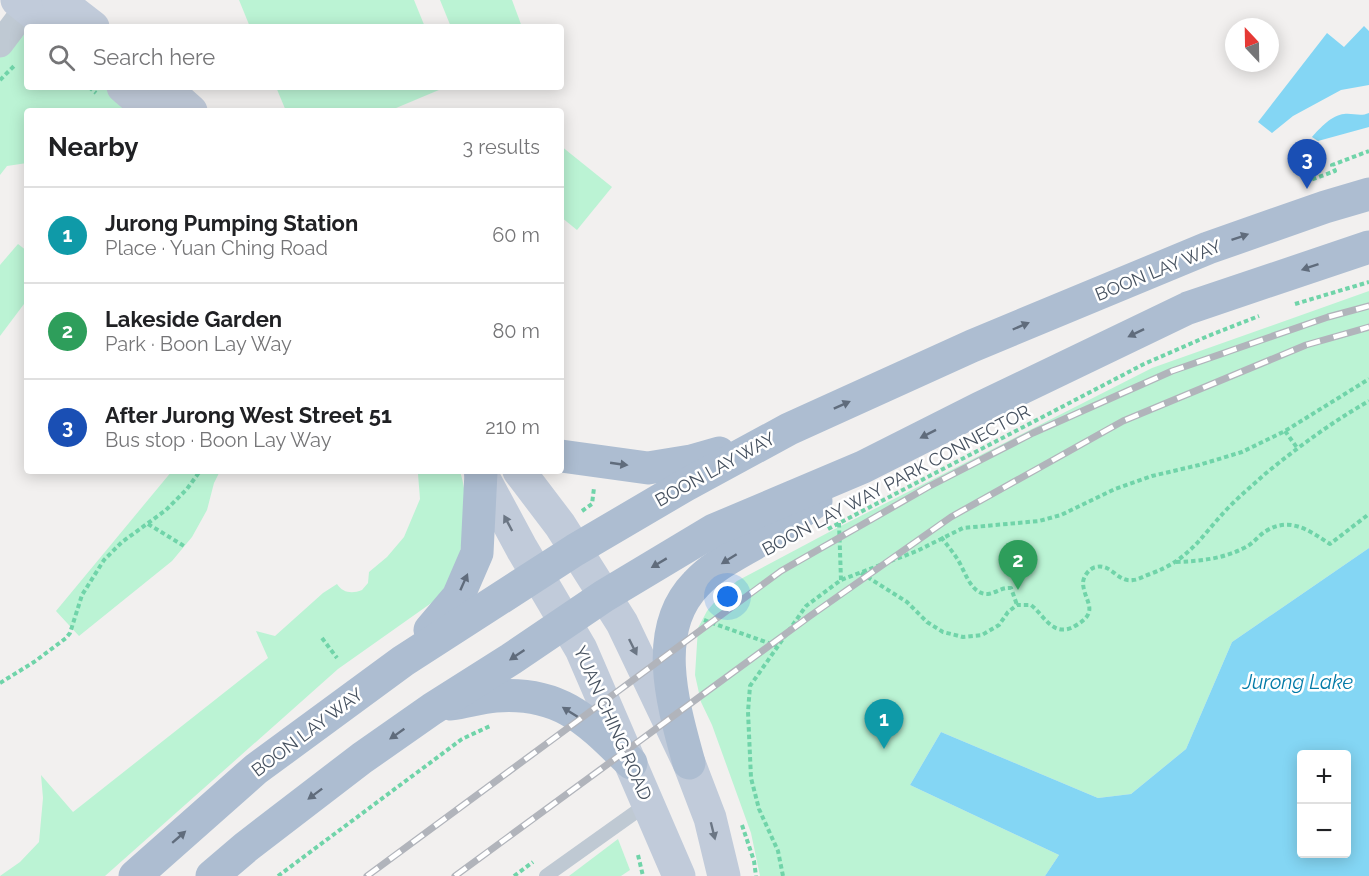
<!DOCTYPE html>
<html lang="en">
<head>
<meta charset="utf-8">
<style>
  body { margin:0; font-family:Raleway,sans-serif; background:#f2f2f2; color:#202124 }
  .controls { position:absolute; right:18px; bottom:18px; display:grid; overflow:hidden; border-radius:6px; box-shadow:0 3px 15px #0003 }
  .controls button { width:54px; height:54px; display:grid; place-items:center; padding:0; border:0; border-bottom:2px solid #e0e0e0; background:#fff; color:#202124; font:30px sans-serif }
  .compass { position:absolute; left:1225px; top:18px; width:54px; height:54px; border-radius:50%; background:#fff; box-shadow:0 3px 15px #0003; rotate:338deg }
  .you { position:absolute; left:728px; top:597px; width:21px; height:21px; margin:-15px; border:4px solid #fff; border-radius:50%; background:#1a73e8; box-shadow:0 0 0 9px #1a73e833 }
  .badge { display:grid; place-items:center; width:39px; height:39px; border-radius:50%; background:#0a61f2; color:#fff; font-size:20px; font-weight:700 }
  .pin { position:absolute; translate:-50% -50px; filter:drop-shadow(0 2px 3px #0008) }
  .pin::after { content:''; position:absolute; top:32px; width:21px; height:18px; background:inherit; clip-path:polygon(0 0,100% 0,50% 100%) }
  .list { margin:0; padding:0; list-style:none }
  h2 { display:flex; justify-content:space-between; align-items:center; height:78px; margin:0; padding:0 24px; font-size:26px }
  h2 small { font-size:20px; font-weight:400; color:#757577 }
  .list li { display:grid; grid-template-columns:39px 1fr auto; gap:18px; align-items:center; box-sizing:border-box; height:96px; padding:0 24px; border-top:2px solid #e0e0e0 }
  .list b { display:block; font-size:22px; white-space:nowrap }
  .list p { margin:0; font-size:20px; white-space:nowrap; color:#757577 }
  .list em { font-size:20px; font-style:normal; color:#757577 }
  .icon { flex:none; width:33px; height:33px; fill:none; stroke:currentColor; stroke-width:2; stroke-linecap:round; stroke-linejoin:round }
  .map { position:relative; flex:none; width:1369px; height:876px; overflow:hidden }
  .search { position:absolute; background:#fff; box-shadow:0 3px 15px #0003; left:24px; top:24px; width:540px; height:66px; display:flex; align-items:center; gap:15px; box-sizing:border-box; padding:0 21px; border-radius:6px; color:#757577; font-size:22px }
  .panel { position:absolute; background:#fff; box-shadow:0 3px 15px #0003; left:24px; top:108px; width:540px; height:366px; border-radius:6px }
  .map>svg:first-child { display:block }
</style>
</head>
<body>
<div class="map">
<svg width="1369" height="876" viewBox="0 0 1369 876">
  <rect width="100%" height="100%" fill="#f2f0ef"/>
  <g fill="#bbf3d4">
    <path d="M239 0H414L425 27H250Z"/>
    <path d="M440 0H512L522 27H451Z"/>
    <path d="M27 27V87H122L150 111H27V163L7 166 0 175V43Z"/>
    <path d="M276 87H446L389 111H286Z"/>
    <path d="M561 146 612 187 577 230 561 217Z"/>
    <path d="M18 244 27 251V300L0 336V265Z"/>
    <path d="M1369 291V548L1232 642 1186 749 1131 794 1098 798 941 732 910 785 1059 855 1045 876H760L751 833 712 725 701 702 695 675 698 628 707 611 718 598 737 581 833 530 1152 368Z"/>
    <path d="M172 471H220L214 483 207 510 192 537 172 561 79 636 56 611Z"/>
    <path d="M416 471H460C465 487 467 506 466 523 465 537 457 547 463 560L437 599 338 669 105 876H0L20 862 39 842 43 798 41 775 73 812 268 658 256 631 275 636 323 593 337 584C343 593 352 594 362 590L368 583 369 572 387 557 404 537 420 499 418 474Z"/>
    <path d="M618 839 630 870 621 876H569Z"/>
  </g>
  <g fill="#84d6f4" fill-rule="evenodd">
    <path d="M1364 26 1369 31V85L1341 90 1293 116 1272 133 1258 122 1327 33 1344 47Z"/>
    <path d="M1369 113V127L1318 141 1312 137C1320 128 1332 115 1344 114 1354 113 1360 117 1369 113Z"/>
    <path d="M1369 548V876H1045L1059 855 910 785 941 732 1098 798 1131 794 1186 749 1232 642ZM1302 754H1346V854H1302Z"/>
  </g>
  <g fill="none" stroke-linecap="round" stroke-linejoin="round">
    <g stroke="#70d4a9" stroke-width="4" stroke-dasharray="4.5 3" stroke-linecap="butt">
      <path d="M0 80 14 66"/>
      <path d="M89 87 96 93"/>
      <path d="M1305 182 1335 171 1332 165 1369 151"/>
      <path d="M1295 304 1369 282"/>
      <path d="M1285 431 1298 449"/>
      <path d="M582 511 592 504 594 488"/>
      <path d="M839 523 841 580"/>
      <path d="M148 524 184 546"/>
      <path d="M828 529 1144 364 1208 336 1259 316"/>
      <path d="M941 537C947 545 953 552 958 560 965 571 971 595 988 594 996 593 1002 587 1011 588L1017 605"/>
      <path d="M1176 562C1201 561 1222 559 1244 548 1253 544 1258 536 1266 531 1290 516 1310 531 1330 544L1369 514"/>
      <path d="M861 573 907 602 927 622 943 632 963 637 982 635 999 625 1008 612 1017 605H1031C1040 612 1045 622 1054 627 1060 631 1069 630 1075 626 1101 611 1084 602 1083 583 1083 577 1089 568 1096 567 1111 563 1118 583 1133 580 1138 580 1144 576 1150 574 1192 559 1202 534 1231 505 1242 494 1254 484 1265 474 1298 447 1332 422 1369 401"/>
      <path d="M704 620 777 646"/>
      <path d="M322 638 337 658"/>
      <path d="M0 683 34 662 66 638 70 633 82 595 104 560 122 542 166 510 187 489 200 471"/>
      <path d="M742 825 754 861 756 876"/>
      <path d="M638 855 643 876"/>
      <path d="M278 876 462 739 490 726"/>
      <path d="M514 876 533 862"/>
      <path d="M783 876 778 851 759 809 751 778 748 712 750 686 806 606 841 580 917 551 963 528 1039 521 1061 515 1115 489 1152 476 1199 465 1242 452 1285 431 1369 379"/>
    </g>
    <path stroke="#bfc9d3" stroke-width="14" d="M546 876 647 804"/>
    <path stroke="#bfc9d3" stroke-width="27" d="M0 44 33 0"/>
    <g stroke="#c1cbda" stroke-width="33">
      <path d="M17 0 51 27"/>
      <path d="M58 0 93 27"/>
      <path d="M123 87 151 111"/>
      <path d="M164 87 191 111"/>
      <path d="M480 471 522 549 581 649 679 876"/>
      <path d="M519 471 560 525 622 623 689 763 710 818 724 876"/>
    </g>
    <g stroke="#adbdd1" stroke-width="33">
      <path d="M561 456 648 468 691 461 719 453"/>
      <path d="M430 630 458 597 477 553 481 472"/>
      <path d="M451 704C466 702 481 697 496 696 561 691 588 721 631 763"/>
      <path d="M689 763C674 708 650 631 696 584 715 563 744 551 767 536 784 525 800 513 816 501"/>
      <path d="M135 876 256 769 403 661 575 550 684 486 789 429 972 346 1208 248 1325 207 1369 194"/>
      <path d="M212 876 246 847 362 758 432 709 511 659 604 596 714 530 863 467 980 408 1188 308 1369 247"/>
    </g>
    <g stroke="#b1b4bb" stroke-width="7">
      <g id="rail">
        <path d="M367 876 781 571 928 487 1033 433 1172 371 1328 317 1369 306"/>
        <path d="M455 876 810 616 951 517 1123 421 1306 345 1369 327"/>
      </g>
    </g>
    <use href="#rail" stroke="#fff" stroke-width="4.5" stroke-dasharray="14" stroke-linecap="butt"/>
  </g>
  <defs><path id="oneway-solid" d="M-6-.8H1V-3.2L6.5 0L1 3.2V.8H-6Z" transform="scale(1.5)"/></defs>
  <g fill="#606c7c">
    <use href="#oneway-solid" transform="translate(1240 237) rotate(-19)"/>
    <use href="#oneway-solid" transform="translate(1310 267) rotate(161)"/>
    <use href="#oneway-solid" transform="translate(1021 326) rotate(-23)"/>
    <use href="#oneway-solid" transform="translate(1136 333) rotate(154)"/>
    <use href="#oneway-solid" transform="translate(842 405) rotate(-24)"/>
    <use href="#oneway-solid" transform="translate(928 434) rotate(153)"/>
    <use href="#oneway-solid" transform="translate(619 464) rotate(8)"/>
    <use href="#oneway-solid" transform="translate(729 559) rotate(148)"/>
    <use href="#oneway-solid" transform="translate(659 563) rotate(149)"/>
    <use href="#oneway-solid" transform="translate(464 582) rotate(-66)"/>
    <use href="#oneway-solid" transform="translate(517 655) rotate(146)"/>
    <use href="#oneway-solid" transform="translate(570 712) rotate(-148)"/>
    <use href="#oneway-solid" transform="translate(397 734) rotate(145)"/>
    <use href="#oneway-solid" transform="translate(315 794) rotate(143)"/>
    <use href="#oneway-solid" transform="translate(179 837) rotate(-41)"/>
  </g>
  <g fill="#6b7684">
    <use href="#oneway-solid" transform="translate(508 523) rotate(-118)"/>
    <use href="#oneway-solid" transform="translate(633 647) rotate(64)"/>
    <use href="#oneway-solid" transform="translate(713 831) rotate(76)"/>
  </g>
  <g text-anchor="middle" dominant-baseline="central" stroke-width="5" stroke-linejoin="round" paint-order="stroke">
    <g font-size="18" fill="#46515f" stroke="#fff">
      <text transform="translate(1158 270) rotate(-22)">BOON LAY WAY</text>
      <text transform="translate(715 469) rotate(-29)">BOON LAY WAY</text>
      <text transform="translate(896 480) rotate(-28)">BOON LAY WAY PARK CONNECTOR</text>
      <text transform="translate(613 723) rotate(66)">YUAN CHING ROAD</text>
      <text transform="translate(307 732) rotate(-37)">BOON LAY WAY</text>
    </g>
    <g font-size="20" font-style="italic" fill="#027aa7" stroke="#fff">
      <text x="1298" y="682">Jurong Lake</text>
    </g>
  </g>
</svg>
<div class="controls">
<button>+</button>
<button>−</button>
</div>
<svg class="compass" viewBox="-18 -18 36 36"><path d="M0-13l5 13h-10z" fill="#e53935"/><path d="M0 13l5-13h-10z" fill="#757577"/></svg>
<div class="you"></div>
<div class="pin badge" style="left:884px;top:749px;background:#0f9aa8">1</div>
<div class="pin badge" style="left:1018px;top:590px;background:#2e9e5b">2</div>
<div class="pin badge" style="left:1307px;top:189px;background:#1a4fb4">3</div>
<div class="search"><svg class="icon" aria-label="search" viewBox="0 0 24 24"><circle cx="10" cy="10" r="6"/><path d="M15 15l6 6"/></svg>Search here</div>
<section class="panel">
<h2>Nearby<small>3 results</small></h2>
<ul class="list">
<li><span class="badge" style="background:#0f9aa8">1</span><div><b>Jurong Pumping Station</b><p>Place · Yuan Ching Road</p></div><em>60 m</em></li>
<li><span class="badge" style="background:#2e9e5b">2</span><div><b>Lakeside Garden</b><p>Park · Boon Lay Way</p></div><em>80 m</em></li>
<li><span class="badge" style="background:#1a4fb4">3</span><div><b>After Jurong West Street 51</b><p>Bus stop · Boon Lay Way</p></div><em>210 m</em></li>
</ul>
</section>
</div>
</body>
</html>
